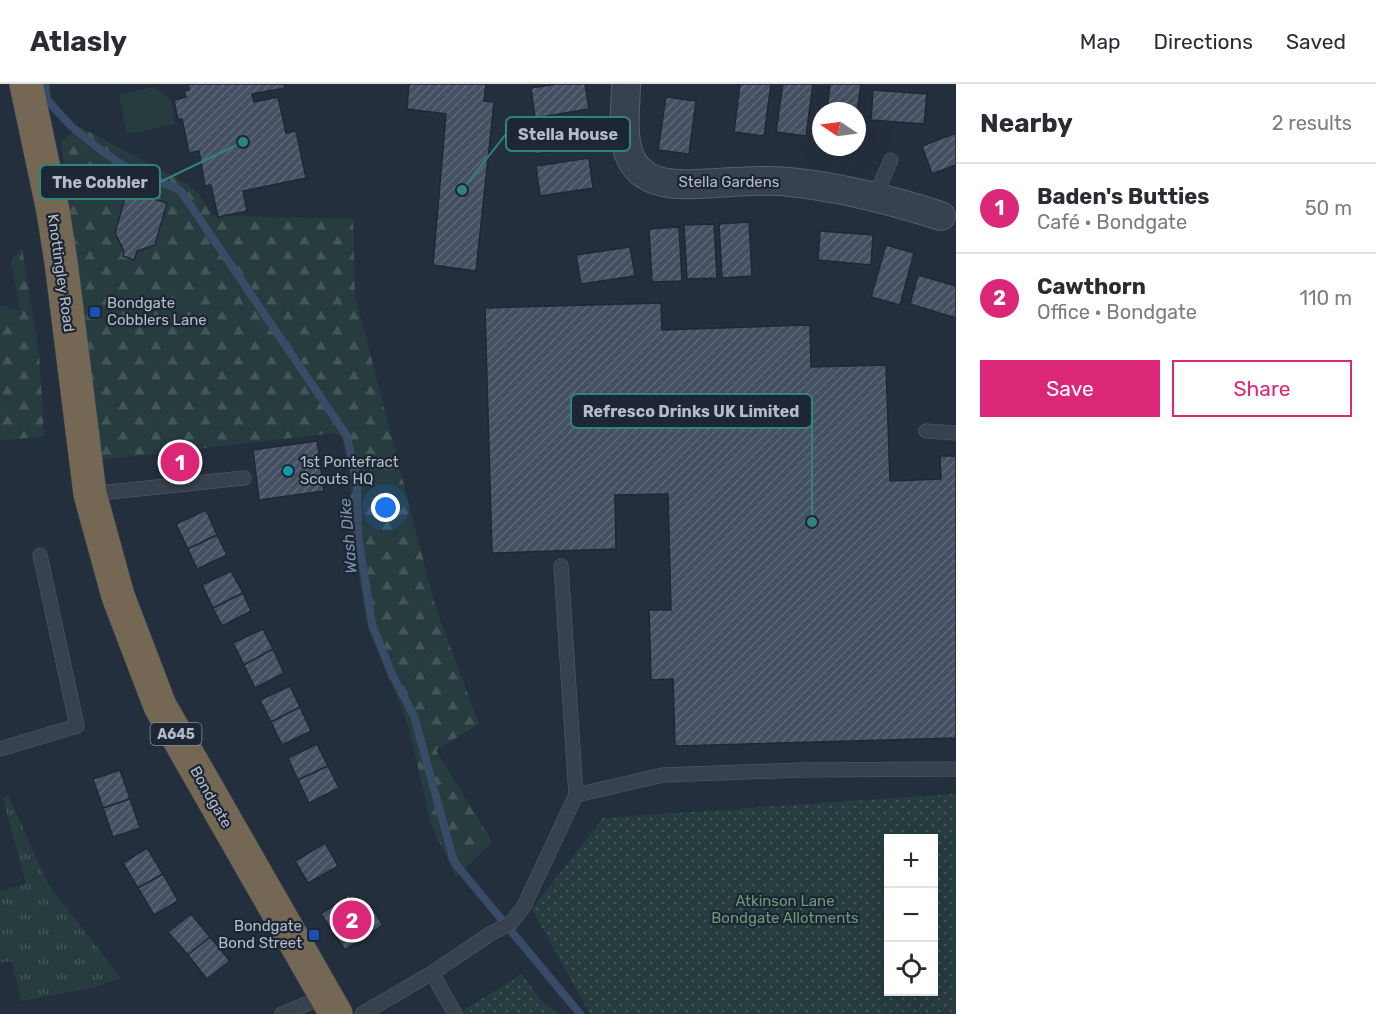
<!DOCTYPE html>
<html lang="en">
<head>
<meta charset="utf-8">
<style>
  body { margin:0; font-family:Rubik,sans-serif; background:#f2f2f3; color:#2b2b33 }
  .controls { position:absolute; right:18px; bottom:18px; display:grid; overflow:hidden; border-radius:0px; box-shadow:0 6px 24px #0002 }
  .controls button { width:54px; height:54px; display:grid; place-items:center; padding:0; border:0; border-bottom:2px solid #e1e1e2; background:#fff; color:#2b2b33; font:30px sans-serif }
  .compass { position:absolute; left:812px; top:18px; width:54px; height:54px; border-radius:50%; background:#fff; box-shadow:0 6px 24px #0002; rotate:283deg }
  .you { position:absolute; left:386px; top:424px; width:21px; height:21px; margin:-15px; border:4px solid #fff; border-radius:50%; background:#1a73e8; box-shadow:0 0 0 9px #1a73e833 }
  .badge { display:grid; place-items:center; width:39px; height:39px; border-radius:50%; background:#db2777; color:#fff; font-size:20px; font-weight:700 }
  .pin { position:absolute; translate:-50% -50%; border:3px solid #fff; box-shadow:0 2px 6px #0006 }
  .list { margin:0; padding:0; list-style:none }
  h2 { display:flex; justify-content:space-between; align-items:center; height:78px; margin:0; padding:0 24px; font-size:26px }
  h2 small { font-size:20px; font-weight:400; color:#7c7c81 }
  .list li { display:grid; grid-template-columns:39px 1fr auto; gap:18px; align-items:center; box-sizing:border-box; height:90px; padding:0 24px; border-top:2px solid #e1e1e2 }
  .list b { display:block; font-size:22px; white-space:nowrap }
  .list p { margin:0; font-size:20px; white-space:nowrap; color:#7c7c81 }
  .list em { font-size:20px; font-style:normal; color:#7c7c81 }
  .actions { display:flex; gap:12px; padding:18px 24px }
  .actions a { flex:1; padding:14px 0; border:2px solid #db2777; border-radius:0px; text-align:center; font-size:21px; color:#db2777 }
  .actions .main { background:#db2777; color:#fff }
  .icon { flex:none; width:33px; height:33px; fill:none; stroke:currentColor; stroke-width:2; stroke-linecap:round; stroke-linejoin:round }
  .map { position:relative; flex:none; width:956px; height:930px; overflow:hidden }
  header { display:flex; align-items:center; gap:36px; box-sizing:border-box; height:84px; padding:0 30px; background:#fff; border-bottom:2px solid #e1e1e2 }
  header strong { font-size:28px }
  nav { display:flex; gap:33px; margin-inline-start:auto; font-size:21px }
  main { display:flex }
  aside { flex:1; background:#fff }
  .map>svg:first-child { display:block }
</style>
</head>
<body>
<header>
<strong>Atlasly</strong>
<nav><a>Map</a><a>Directions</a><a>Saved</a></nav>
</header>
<main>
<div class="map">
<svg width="956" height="930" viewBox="0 0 956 930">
  <defs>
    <pattern id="grass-tufts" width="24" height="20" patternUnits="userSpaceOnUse" patternTransform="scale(1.5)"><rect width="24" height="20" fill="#263c3f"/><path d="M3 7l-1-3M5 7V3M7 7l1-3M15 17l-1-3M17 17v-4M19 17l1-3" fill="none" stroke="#435659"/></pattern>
    <pattern id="forest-firs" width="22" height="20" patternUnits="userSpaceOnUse" patternTransform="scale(1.5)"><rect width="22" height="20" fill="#263c3f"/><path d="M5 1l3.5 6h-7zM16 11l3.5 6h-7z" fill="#435659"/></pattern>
    <pattern id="garden-dots" width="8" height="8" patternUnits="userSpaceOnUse" patternTransform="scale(1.5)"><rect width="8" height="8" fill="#263c3f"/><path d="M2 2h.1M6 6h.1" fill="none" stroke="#435659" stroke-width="1.8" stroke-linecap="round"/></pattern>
    <pattern id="building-hatch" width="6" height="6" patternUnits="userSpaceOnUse" patternTransform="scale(1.5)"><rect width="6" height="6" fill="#455162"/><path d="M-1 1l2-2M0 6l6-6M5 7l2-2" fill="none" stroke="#5d6877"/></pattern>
  </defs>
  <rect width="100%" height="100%" fill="#242f3e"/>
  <path fill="url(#grass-tufts)" d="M8 711 48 800 121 894 94 903 21 917 12 877 0 879V807L26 800 3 714Z"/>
  <g fill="url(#forest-firs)">
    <path d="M80 43 187 100 198 109 212 131 353 135 355 211 436 525 479 640 436 666 492 758 456 793 431 740 408 640 367 540 349 435 351 397 342 353 335 349 101 376 61 58Z"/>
    <path d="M22 164 39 270 44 352 0 357V221L20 227 11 176Z"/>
  </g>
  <path fill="#263c3f" d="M153 3 171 16 175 40 127 50 119 11Z"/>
  <g fill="url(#garden-dots)" fill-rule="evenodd">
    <path d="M956 710V930H590L532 825 603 734ZM888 754H934V908H888Z"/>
    <path d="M522 890 540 915 558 930H462L461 928Z"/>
  </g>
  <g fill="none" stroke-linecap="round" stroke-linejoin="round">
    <path stroke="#394c67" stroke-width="8" d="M45 0 47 16 72 43 102 67 129 85 180 106 347 352 357 401 358 451 372 540 390 586 414 632 454 778 580 930"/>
  </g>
  <g fill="url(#building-hatch)" stroke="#1f2835" stroke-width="1.5">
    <path d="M191 0H284L285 4 252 10 254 18 278 13 286 49 296 47 306 94 243 107 247 127 218 133 211 101 205 102 199 67 189 69 182 35 178 36 174 16 186 13 184 7 189 6 188 1Z"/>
    <path d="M409 0H486L484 17 494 18 476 187 433 181 446 30 407 25Z"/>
    <path d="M557 0H585L589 25 535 34 531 4Z"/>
    <path d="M740 0H771L764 52 734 48Z"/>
    <path d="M783 0H813L806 52 776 48Z"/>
    <path d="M830 0H861L857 28 827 27Z"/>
    <path d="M873 6 927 10 924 40 871 36Z"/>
    <path d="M666 13 696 17 689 70 658 66Z"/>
    <path d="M584 32 588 62 535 70 530 40Z"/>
    <path d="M956 49V81L932 90 922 62Z"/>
    <path d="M589 74 593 104 540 112 536 82Z"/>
    <path d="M127 107 167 119 155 161 137 167 134 176 123 172 124 167 115 149Z"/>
    <path d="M749 138 752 192 722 194 719 140Z"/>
    <path d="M714 140 717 194 687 195 684 141Z"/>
    <path d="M679 143 682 197 652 198 649 145Z"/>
    <path d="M820 147 873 151 871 181 818 176Z"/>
    <path d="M886 161 914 169 900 221 871 213Z"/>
    <path d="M630 163 635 192 581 200 576 171Z"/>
    <path d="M918 191 956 202V234L910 220Z"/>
    <path d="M661 219 662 246 810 241 811 283 886 281 890 397 941 395 940 372H956V654L675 662 673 595 651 596 649 526H671L668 410 615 411 616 465 492 469 485 224Z"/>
    <path d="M317 357 324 407 259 416 253 366Z"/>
    <path d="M201 368 203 383 159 387 157 372Z"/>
    <path d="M206 426 217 451 188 465 176 440Z"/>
    <path d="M217 451 227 471 197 485 188 465Z"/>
    <path d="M231 487 243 509 213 524 202 501Z"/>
    <path d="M243 509 251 527 222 542 213 524Z"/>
    <path d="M263 545 273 565 244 581 233 559Z"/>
    <path d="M273 565 284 589 255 604 244 581Z"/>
    <path d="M290 602 300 623 271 638 260 616Z"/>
    <path d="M300 623 311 647 282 661 271 638Z"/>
    <path d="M317 660 328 682 298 696 288 674Z"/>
    <path d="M328 682 339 704 309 719 298 696Z"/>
    <path d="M120 686 130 715 103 724 93 695Z"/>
    <path d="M130 715 140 744 113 753 103 724Z"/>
    <path d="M325 759 338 782 308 799 295 777Z"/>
    <path d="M147 764 163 790 138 804 123 779Z"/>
    <path d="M163 790 178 817 154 831 138 804Z"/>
    <path d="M349 811 362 831 372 824 383 841 345 866 321 830Z"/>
    <path d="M191 830 210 853 188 871 168 848Z"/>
    <path d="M210 853 230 877 207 895 188 871Z"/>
  </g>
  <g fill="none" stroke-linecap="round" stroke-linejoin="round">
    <g stroke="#565f6c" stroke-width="15">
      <g id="lane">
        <path d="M875 112 891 76"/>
        <path d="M926 347 956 349"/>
        <path d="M90 410 244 394"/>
        <path d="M0 665 77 642 40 471"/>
        <path d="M576 711 663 691 802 686 956 685"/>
        <path d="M432 889 455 930"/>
        <path d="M282 930 326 912"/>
        <path d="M362 930 432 889 490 850 511 839 524 822 576 711 561 482"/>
      </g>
    </g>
    <g stroke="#565f6c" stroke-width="30">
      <path id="street" d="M626 0C626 28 617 72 644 90 663 104 694 100 716 99 740 98 765 95 789 98 841 103 891 116 941 132"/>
    </g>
    <g stroke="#434c59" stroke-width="34">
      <path id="highway" d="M26 0 53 127 61 178 90 410 118 512 160 622 336 930"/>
    </g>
    <use href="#lane" stroke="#38414e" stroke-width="14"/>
    <use href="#street" stroke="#38414e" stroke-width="28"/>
    <use href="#highway" stroke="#746855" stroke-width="33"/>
  </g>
  <g fill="#1a4fb4" stroke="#1d2633" stroke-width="2">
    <rect x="89" y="222" width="12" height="12" rx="3"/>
    <rect x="308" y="845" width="12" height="12" rx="3"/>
  </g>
  <circle fill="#0f9aa8" stroke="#1d2633" stroke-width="2" cx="288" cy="387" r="6"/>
  <g text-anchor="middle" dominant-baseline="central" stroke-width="4.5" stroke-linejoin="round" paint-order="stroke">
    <rect fill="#1d2633" stroke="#878f9c" stroke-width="1.5" x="150.5" y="639" width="51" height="22" rx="4.5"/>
    <g font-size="14" font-weight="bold" fill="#b4bcc9">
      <text x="176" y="650">A645</text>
    </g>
    <g font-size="15" fill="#b4bcc9" stroke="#1d2633">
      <text x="729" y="98">Stella Gardens</text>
      <text transform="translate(61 189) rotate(82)">Knottingley Road</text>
      <text transform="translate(211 713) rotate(60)">Bondgate</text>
    </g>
    <g font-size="15" fill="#b4bcc9" stroke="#1d2633" text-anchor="start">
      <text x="107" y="219">Bondgate<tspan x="107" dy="17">Cobblers Lane</tspan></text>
      <text x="300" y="378">1st Pontefract<tspan x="300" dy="17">Scouts HQ</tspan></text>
      <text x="302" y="842" text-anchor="end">Bondgate<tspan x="302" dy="17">Bond Street</tspan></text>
    </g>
    <g font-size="15" fill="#6b9a76" stroke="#1d2633">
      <text x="785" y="817">Atkinson Lane<tspan x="785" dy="17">Bondgate Allotments</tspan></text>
    </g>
    <g font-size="16" font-style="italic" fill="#7c92b1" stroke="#1d2633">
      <text transform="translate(348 452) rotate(-95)">Wash Dike</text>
    </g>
  </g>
  <path fill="none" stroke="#308480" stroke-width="2" d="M462 106L506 50M243 58L160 98M812 438L812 327"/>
  <g fill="#308480" stroke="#1d2633" stroke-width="2">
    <circle cx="462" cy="106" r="6"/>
    <circle cx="243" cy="58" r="6"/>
    <circle cx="812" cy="438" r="6"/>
  </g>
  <g fill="#1d2633" stroke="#308480" stroke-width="2">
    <rect x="506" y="33" width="124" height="34" rx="6"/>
    <rect x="40" y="81" width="120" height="34" rx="6"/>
    <rect x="571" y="310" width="241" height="34" rx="6"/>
  </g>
  <g font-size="16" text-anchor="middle" font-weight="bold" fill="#b4bcc9">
    <text x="568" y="56">Stella House</text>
    <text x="100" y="104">The Cobbler</text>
    <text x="691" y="333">Refresco Drinks UK Limited</text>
  </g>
</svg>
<div class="controls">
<button>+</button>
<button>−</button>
<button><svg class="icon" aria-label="locate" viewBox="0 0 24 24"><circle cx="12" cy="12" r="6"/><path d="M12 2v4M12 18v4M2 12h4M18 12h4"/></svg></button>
</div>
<svg class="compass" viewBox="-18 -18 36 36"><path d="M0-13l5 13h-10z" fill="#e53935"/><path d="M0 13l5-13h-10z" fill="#7c7c81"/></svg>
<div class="you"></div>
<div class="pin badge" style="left:180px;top:378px">1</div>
<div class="pin badge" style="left:352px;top:836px">2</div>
</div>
<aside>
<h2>Nearby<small>2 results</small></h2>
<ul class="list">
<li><span class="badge">1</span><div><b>Baden's Butties</b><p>Café · Bondgate</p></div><em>50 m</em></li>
<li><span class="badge">2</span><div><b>Cawthorn</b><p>Office · Bondgate</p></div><em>110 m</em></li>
</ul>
<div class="actions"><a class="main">Save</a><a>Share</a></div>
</aside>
</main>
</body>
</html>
